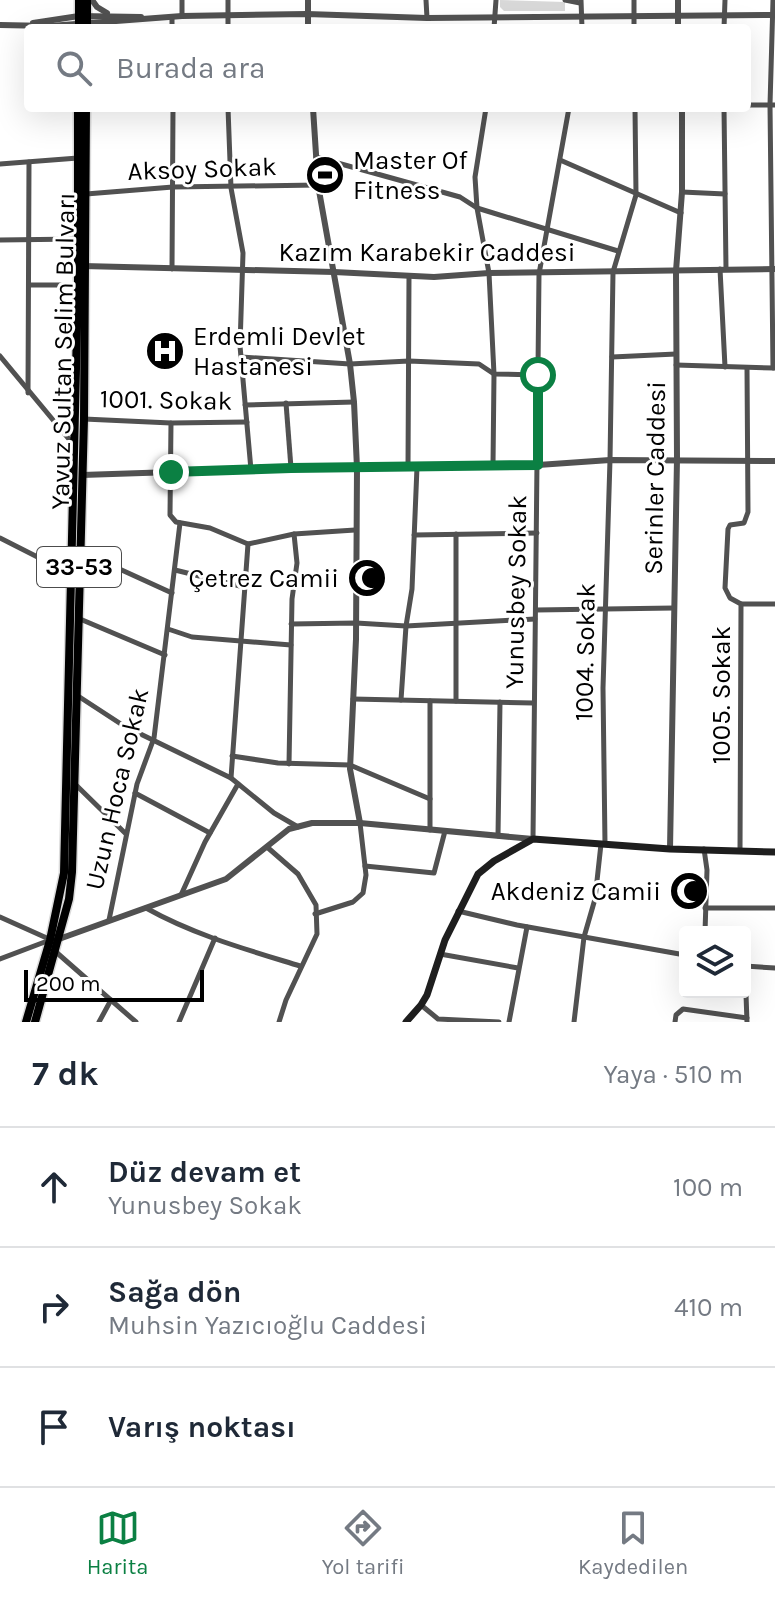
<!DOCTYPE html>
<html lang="tr">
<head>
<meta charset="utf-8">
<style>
  body { margin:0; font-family:Karla,sans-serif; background:#f2f2f3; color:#1f2937 }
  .controls { position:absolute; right:24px; bottom:24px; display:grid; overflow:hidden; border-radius:8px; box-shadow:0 8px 32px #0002 }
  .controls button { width:72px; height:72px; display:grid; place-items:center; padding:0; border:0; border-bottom:2px solid #e0e1e3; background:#fff; color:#1f2937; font:40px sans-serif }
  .scale { position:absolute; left:24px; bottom:20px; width:180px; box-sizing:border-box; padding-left:8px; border:4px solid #000; border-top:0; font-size:22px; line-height:28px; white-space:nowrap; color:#000; -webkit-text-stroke:6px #fff; paint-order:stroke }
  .stop { position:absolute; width:24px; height:24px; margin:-18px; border:6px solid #0b8043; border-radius:50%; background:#fff }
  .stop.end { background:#0b8043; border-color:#fff; box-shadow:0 2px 8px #0008 }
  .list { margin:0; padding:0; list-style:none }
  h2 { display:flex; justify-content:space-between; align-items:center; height:104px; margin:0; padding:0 32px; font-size:34px }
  h2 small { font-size:26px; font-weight:400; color:#747a83 }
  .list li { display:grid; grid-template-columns:52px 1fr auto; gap:24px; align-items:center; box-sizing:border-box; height:120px; padding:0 32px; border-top:2px solid #e0e1e3 }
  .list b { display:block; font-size:30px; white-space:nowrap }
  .list p { margin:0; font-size:26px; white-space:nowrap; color:#747a83 }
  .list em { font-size:26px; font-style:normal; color:#747a83 }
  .icon { flex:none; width:44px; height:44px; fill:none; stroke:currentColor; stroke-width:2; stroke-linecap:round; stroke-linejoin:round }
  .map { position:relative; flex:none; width:775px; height:1022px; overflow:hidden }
  .search { position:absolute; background:#fff; box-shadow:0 8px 32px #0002; left:24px; right:24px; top:24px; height:88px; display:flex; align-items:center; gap:20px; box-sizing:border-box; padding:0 28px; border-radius:8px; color:#747a83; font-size:30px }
  .sheet { height:464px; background:#fff }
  nav { display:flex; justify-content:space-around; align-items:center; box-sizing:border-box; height:112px; border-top:2px solid #e0e1e3; background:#fff; font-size:22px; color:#747a83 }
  nav a { display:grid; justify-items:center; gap:4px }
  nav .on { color:#0b8043 }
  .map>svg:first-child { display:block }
</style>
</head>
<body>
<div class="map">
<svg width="775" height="1022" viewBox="0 0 775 1022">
  <rect width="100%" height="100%" fill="#fff"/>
  <path fill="#d8d8d8" d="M500 0 565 2V11H504L500 7Z"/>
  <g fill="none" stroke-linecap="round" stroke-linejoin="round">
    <g stroke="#dbdbdb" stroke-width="11">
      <g id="primary">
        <path d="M87 0V28"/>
        <path d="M79 28V0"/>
        <path d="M26 1022 50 940 64 873 78 285V108"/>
        <path d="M35 1022 69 899 72 872 84 419 86 108"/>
      </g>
    </g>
    <g stroke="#515151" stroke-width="5">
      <path d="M182 0V16"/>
      <path d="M228 0V28"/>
      <path d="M426 0 427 18"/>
      <path d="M565 0 580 3"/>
      <path d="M581 0 582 28"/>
      <path d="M634 0V28"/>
      <path d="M172 17V28"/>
      <path d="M494 28 496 0"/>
      <path d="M724 28 725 0"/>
      <path d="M747 105H775"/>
      <path d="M228 108 231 188 243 253 240 346 251 470"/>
      <path d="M486 108 475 177 477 208 489 273 494 374 493 465"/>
      <path d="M724 108 726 269"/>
      <path d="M316 157 460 197 477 208 618 251"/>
      <path d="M560 160 681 213"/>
      <path d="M0 164 78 158"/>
      <path d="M682 192 725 194"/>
      <path d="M86 194 173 187 318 185"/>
      <path d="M0 240 78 239"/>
      <path d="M172 269 173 108"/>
      <path d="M720 269 725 367"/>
      <path d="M29 285H77"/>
      <path d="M0 356 73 444"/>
      <path d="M241 357 350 364 409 361 479 364 494 374 538 375"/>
      <path d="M612 357 676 354"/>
      <path d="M676 365 774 368"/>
      <path d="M773 368 770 105 773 0"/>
      <path d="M28 393 29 162"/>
      <path d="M286 403 291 468"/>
      <path d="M245 405 354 402"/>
      <path d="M84 419 171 423 247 422"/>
      <path d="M171 423 170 515 176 522 210 528 248 544 294 534 355 530"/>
      <path d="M408 467 409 276"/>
      <path d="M414 535 537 533"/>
      <path d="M0 538 71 574"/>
      <path d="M80 551 172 593"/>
      <path d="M175 570 244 587"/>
      <path d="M741 604H775"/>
      <path d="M536 610 674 608"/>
      <path d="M80 619 165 655"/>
      <path d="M291 624 356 623 406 626 535 619"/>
      <path d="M168 629 192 637 291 645"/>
      <path d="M78 696 124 726 231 778 274 813 298 827"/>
      <path d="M353 699 533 703"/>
      <path d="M401 700 406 626 412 589 417 467"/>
      <path d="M456 701V534"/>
      <path d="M232 756 278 763 350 765 430 799"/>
      <path d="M289 764 292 599 297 563 294 534"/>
      <path d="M231 778 248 544"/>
      <path d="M75 784 125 833"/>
      <path d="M135 793 210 833"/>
      <path d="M430 830V701"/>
      <path d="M498 836 500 702"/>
      <path d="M533 839 539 274 569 108"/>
      <path d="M605 844 603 688 610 460 613 272 636 195 635 108"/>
      <path d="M267 847 298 874 316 905 317 934 286 1000 279 1022"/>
      <path d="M704 849 707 870 705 932"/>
      <path d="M740 851 741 604 730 598 725 588 728 529 730 525 744 523 748 512 747 368"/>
      <path d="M365 866 434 873 445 831"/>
      <path d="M181 895 205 842 238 784"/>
      <path d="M146 908C194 935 248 950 300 966"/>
      <path d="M705 908H775"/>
      <path d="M458 911 517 925 685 955"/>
      <path d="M315 914 353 902 363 893 366 875 360 823"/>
      <path d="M0 917 49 939"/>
      <path d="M109 920 137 784 154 738 180 523"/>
      <path d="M56 952 136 1022"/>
      <path d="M440 954 518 968"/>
      <path d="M0 959 50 940"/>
      <path d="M745 966 775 968"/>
      <path d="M745 967 747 1022"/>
      <path d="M421 1005 438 1019 499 1022"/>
      <path d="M99 1022 111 1000"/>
      <path d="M179 1022 215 938"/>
      <path d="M509 1022 527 927"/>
      <path d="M574 1022 584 937 595 899 601 844"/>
      <path d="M675 1022 676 1015 683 1009 747 1018"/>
    </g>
    <g stroke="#515151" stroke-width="6">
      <path d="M92 0 97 7 107 13"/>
      <path d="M308 0V28"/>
      <path d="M678 0V28"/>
      <path d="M33 23 79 16 141 17"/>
      <path d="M0 25 50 26 182 16 307 14 427 18 775 15"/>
      <path d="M313 108 318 185 350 364 354 402 357 468 356 639 350 769 360 823"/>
      <path d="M83 266 334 272 434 277 489 273 775 269"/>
      <path d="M82 475 291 468 538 465 610 460 775 461"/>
      <path d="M670 849 677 459 676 271 682 192V108"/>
      <path d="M59 939 226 879 289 829 312 823H360L533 839"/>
    </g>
    <path stroke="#1e1e1e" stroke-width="7" d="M406 1022 421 1005 427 995 445 940 478 874 494 861 533 839 670 849 775 852"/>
    <use href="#primary" stroke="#000" stroke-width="8"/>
  </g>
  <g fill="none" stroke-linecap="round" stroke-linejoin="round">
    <path stroke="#0b8043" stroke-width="10" d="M171 472 291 468 538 465V375"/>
  </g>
  <defs>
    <g id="stadium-disc" transform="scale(2)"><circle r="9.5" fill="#000" stroke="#fff"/><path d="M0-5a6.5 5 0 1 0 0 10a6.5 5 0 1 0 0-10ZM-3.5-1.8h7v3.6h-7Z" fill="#fff"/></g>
    <g id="hospital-disc" transform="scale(2)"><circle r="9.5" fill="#000" stroke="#fff"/><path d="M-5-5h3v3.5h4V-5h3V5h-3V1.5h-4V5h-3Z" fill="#fff"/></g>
    <g id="mosque-disc" transform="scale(2)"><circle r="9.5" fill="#000" stroke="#fff"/><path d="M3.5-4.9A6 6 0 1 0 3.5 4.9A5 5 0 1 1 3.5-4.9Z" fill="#fff"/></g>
  </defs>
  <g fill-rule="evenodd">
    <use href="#stadium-disc" x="325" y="175"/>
    <use href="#hospital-disc" x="165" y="351"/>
    <use href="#mosque-disc" x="367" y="578"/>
    <use href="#mosque-disc" x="689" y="891"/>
  </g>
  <g text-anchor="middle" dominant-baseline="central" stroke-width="6" stroke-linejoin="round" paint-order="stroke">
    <rect fill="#fff" stroke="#4c4c4c" stroke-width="2" x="37" y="547" width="84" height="40" rx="6"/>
    <g font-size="24" font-weight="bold" fill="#000">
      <text x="79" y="567">33-53</text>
    </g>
    <g font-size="26" fill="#000" stroke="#fff" text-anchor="start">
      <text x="353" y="160">Master Of<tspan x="353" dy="30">Fitness</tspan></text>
      <text x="193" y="336">Erdemli Devlet<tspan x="193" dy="30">Hastanesi</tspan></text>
      <text x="339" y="578" text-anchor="end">Çetrez Camii</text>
      <text x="661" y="891" text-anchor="end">Akdeniz Camii</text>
    </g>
    <g font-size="26" fill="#000" stroke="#fff">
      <text transform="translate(202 169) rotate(-2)">Aksoy Sokak</text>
      <text x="427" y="252">Kazım Karabekir Caddesi</text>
      <text transform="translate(63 351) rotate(-89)">Yavuz Sultan Selim Bulvarı</text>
      <text transform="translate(166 400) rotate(1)">1001. Sokak</text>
      <text transform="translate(655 478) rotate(-89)">Serinler Caddesi</text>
      <text transform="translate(516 592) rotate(-89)">Yunusbey Sokak</text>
      <text transform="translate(585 652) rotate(-89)">1004. Sokak</text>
      <text transform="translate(721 695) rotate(-90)">1005. Sokak</text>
      <text transform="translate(117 789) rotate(-77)">Uzun Hoca Sokak</text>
    </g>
  </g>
</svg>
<div class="controls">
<button><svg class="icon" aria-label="layers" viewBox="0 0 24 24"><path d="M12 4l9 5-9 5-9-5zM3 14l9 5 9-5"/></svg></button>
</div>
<div class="scale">200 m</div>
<div class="stop" style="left:538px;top:375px"></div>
<div class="stop end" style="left:171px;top:472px"></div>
<div class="search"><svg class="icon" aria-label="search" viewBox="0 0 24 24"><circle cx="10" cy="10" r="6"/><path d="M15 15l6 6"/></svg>Burada ara</div>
</div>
<section class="sheet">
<h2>7 dk<small>Yaya · 510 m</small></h2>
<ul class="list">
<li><svg class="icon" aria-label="ahead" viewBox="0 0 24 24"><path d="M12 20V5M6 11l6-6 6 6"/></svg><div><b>Düz devam et</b><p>Yunusbey Sokak</p></div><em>100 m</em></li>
<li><svg class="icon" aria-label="right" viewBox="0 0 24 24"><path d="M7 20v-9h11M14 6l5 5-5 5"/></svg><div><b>Sağa dön</b><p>Muhsin Yazıcıoğlu Caddesi</p></div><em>410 m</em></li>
<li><svg class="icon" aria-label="arrive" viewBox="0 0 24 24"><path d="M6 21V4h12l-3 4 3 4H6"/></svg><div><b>Varış noktası</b></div></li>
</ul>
</section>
<nav>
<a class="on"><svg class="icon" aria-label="map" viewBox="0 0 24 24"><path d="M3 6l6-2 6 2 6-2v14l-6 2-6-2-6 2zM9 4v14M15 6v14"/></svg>Harita</a>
<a><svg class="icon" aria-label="directions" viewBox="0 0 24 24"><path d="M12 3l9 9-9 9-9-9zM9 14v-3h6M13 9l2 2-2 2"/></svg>Yol tarifi</a>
<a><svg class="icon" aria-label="saved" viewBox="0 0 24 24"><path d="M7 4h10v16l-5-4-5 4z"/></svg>Kaydedilen</a>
</nav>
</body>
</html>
